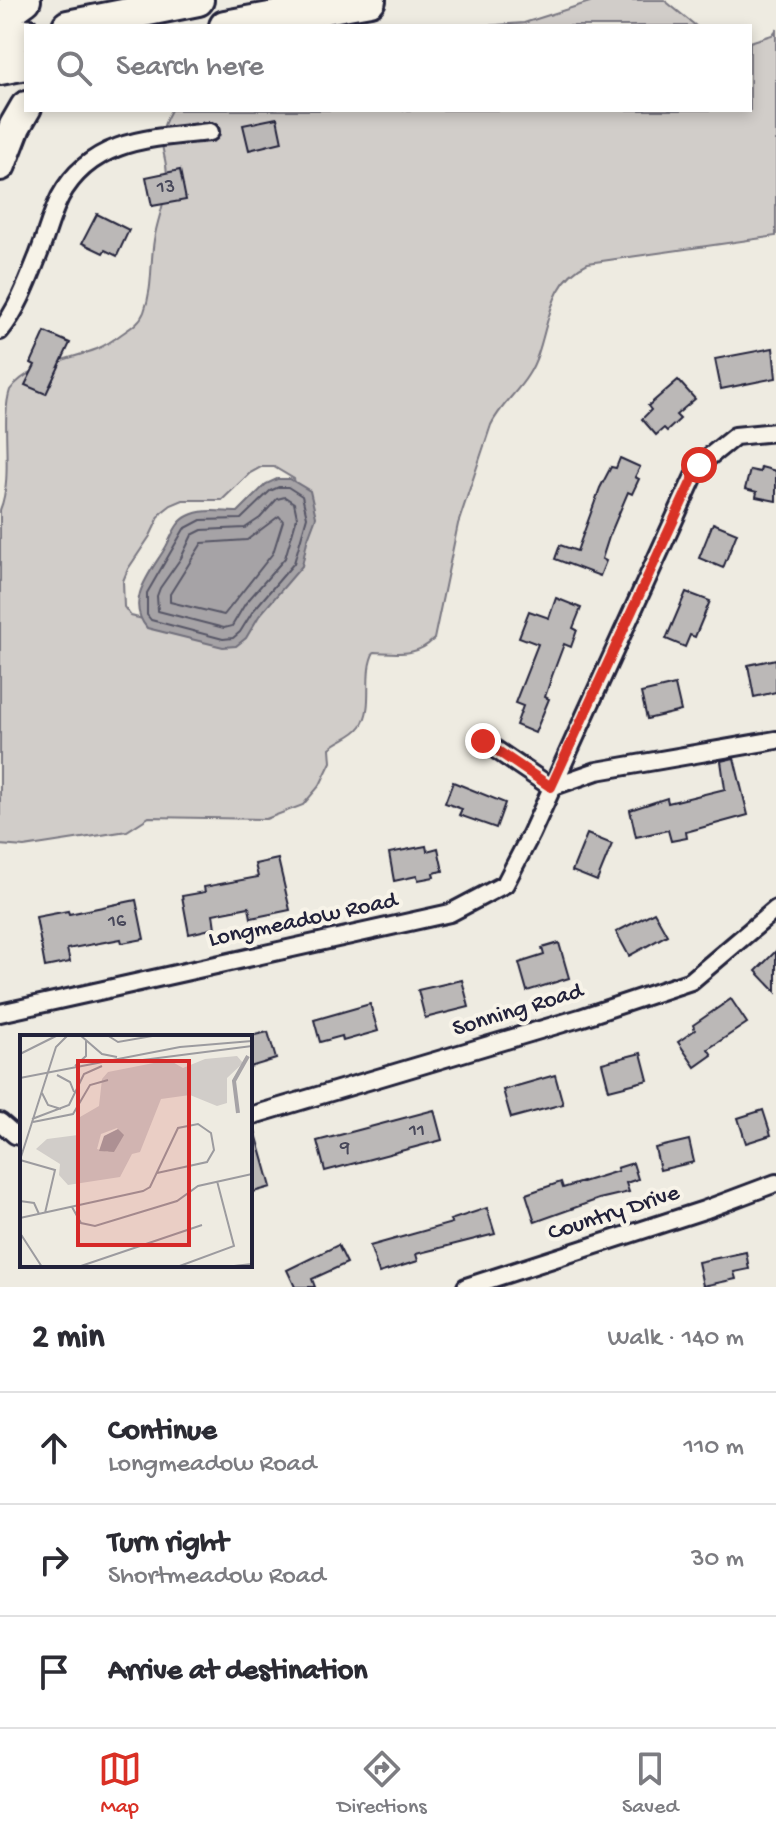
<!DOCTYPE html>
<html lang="en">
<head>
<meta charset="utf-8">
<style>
  body { margin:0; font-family:"Gochi Hand",sans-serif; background:#f7f7f7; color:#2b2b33 }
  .stop { position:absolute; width:24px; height:24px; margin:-18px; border:6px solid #d93025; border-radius:50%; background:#fff }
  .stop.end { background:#d93025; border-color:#fff; box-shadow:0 2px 8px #0008 }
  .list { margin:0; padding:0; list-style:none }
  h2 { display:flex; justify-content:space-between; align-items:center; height:104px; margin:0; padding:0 32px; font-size:34px }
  h2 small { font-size:26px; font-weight:400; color:#7c7c81 }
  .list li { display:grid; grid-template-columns:52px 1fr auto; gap:24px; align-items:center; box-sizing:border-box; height:112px; padding:0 32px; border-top:2px solid #e1e1e2 }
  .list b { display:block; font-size:30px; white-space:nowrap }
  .list p { margin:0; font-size:26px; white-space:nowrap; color:#7c7c81 }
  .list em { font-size:26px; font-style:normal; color:#7c7c81 }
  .icon { flex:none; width:44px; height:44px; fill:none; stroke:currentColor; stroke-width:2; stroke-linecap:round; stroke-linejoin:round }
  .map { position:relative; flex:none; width:776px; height:1287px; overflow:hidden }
  .search { position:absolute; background:#fff; box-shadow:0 4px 12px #0003; left:24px; right:24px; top:24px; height:88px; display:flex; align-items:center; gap:20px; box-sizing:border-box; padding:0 28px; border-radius:0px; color:#7c7c81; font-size:30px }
  .sheet { height:440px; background:#fff }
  nav { display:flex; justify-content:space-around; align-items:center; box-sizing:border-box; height:112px; border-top:2px solid #e1e1e2; background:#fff; font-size:22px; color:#7c7c81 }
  nav a { display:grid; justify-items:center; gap:4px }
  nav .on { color:#d93025 }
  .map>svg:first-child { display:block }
</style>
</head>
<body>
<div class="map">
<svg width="776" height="1287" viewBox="0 0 776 1287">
  <rect width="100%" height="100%" fill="#eeebe1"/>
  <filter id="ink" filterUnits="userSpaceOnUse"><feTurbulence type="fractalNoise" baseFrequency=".0125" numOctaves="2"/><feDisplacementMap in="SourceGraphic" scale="16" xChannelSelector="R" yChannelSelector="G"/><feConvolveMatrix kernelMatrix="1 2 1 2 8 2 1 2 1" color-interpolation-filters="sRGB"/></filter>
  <g filter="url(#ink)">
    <g fill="#d1cdc9" stroke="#7a7882" stroke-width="2" fill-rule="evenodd">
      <path d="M596 0H664L696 26H484L524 23Z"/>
      <path d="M776 30V236L588 263C542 284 551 340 528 375 517 393 500 406 491 425L458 524 434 639C416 657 398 653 374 652 362 674 375 705 361 726 353 737 340 739 330 748L331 762 320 785 303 805 266 819 149 817 127 831 24 847 0 845V510C14 477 0 420 10 390 29 364 69 360 97 349 106 345 115 339 123 333 132 327 140 322 144 312 153 288 150 265 154 240 157 220 166 201 167 180 168 150 152 144 171 110H750V42L772 35ZM261 467H274L294 479 300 505 207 635 131 616 124 607 123 581 128 569 150 536 161 513 171 505 183 500H222L250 473Z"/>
    </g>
    <path fill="#a6a3a6" stroke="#716f7b" stroke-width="2" d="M277 479H290L310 491 316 517 307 541 302 566 259 616 246 638 236 646 223 647 147 628C125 602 149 574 164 550 172 538 174 523 188 516 203 508 222 512 238 512L266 484Z"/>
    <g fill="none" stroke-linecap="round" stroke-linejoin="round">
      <g stroke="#575666" stroke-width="2">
        <path d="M279 487H288L302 496 307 517 294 563 253 611 240 632 233 638 223 639 151 620 147 615V593L184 529 201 520 241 519 270 491Z"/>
        <path d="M285 497 294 503 297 517 285 558 245 604 232 626 224 628 158 611 157 596 160 588 181 558 192 535 202 530 245 528 260 518 277 499Z"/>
        <path d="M279 516 283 521 273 553 224 615 170 602V594L202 543 247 540Z"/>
      </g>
    </g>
    <g fill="#bbb8b7" stroke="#22223b" stroke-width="2">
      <path d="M277 118 282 142 249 150 243 125Z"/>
      <path d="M180 170 186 200 152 206 146 177Z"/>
      <path d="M97 214 129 230 117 256 105 250 103 253 82 243Z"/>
      <path d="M45 332 70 343 46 394 25 385 35 365 31 363Z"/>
      <path d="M773 348 776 378 721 389 715 359Z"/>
      <path d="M678 380 695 399 676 415 680 419 667 431 664 428 656 435 642 419 651 410 648 406Z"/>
      <path d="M620 458 640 467 635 477 639 479 632 494 628 492 609 537 602 559 606 561 600 576 555 559 560 545 577 551 600 488 611 467 616 468Z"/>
      <path d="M761 467 776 471V501L756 497 757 492 745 489 750 470 760 472Z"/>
      <path d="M713 523 737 533 723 568 699 558Z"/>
      <path d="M686 592 710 601 695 637 690 635 685 647 666 639Z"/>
      <path d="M556 598 581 608 573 628 577 630 571 647 564 644 552 676 545 697 549 699 535 733 516 725 523 706 515 703 538 644 519 637 529 611 549 618Z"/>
      <path d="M776 659V692L754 697 748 665Z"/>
      <path d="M675 685 681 711 647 719 641 693Z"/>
      <path d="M734 758 748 815 686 832 687 838 671 841 668 830 636 837 630 810 667 798 668 803 725 789 721 761Z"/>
      <path d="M453 782 505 803 496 828 459 815 462 809 445 803Z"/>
      <path d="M587 834 612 844 597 881 572 871Z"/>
      <path d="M426 846 427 851 438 848 443 871 433 873 434 877 418 880 417 876 394 881 389 853Z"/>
      <path d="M278 859 290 910 251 918 249 907 213 914 215 928 189 934 182 896 205 892 204 887 258 877 255 864Z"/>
      <path d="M136 900 144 939 122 943 121 939 67 949 70 962 45 967 36 917 68 911 69 914Z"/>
      <path d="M654 912 667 935 629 956 616 932Z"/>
      <path d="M559 943 569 978 527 991 519 963 544 955 542 948Z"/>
      <path d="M776 951V992L756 971Z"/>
      <path d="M462 980 469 1007 425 1018 418 990Z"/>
      <path d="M731 999 747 1023 708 1049 712 1055 695 1067 678 1042 695 1030 693 1025Z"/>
      <path d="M370 1004 378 1031 343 1041 342 1036 320 1042 314 1020Z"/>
      <path d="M268 1032 276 1059 250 1067V1036Z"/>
      <path d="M641 1053 648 1080 609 1090 602 1063Z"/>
      <path d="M555 1075 563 1104 511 1118 503 1090Z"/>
      <path d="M434 1110 442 1140 325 1171 317 1141Z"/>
      <path d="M763 1110 771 1135 746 1143 738 1118Z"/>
      <path d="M250 1130H255L271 1187 250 1193Z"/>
      <path d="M689 1140 694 1162 660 1170 655 1148Z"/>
      <path d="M633 1163 638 1179 626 1183 629 1192 599 1199 535 1222 526 1194 561 1182 563 1188 618 1171 617 1168Z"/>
      <path d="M487 1208 495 1234 416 1254 418 1261 379 1273 370 1246 452 1223 450 1220Z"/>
      <path d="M338 1245 347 1263 312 1279 315 1287H295L287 1270Z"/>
      <path d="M746 1252 749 1269 734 1272 736 1279 703 1286 698 1262Z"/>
    </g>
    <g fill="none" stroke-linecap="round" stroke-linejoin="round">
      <g stroke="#22223b" stroke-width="22">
        <g id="street">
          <path d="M0 331C16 312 27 284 36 261 45 240 50 217 60 197 91 139 151 138 210 132"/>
          <path d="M483 741 551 787"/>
          <path d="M551 787 597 771 776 740"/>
          <path d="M0 1013 450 913 505 884 531 834 699 465 735 436 776 432"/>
          <path d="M250 1116 580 1018 691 981 776 909"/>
          <path d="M0 1122 15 1135 22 1137"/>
          <path d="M466 1287 704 1210 776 1183"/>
        </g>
      </g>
      <g stroke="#22223b" stroke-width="36">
        <g id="highway">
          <path d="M0 18 25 0"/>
          <path d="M68 26 198 0"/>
          <path d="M225 26 370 0"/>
          <path d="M0 40 26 34"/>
          <path d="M0 69 26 64"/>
          <path d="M0 165 15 126 26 107"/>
        </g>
      </g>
      <use href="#street" stroke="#f7f3e8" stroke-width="16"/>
      <use href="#highway" stroke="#f7f3e8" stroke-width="30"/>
    </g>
  </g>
  <g fill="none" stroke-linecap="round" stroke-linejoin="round" filter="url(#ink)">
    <path stroke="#d93025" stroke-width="10" d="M483 741 551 787 699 465"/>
  </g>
  <g text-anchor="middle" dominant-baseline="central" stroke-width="8" stroke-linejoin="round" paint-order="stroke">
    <g font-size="20" fill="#48485a">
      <text x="166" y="188">13</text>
      <text x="117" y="922">16</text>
      <text x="417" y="1131">11</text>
      <text x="345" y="1149">9</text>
    </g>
    <g font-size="24" fill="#22223b" stroke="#f7f3e8">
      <text transform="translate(303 921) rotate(-12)">Longmeadow Road</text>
      <text transform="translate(518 1011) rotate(-17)">Sonning Road</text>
      <text transform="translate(614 1214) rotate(-18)">Country Drive</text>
    </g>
  </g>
  <g transform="translate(20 1035)">
    <rect width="232" height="232" fill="#eeebe1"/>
    <path d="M217 21 223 28 207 43V68L197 71 170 60 141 64 120 117 112 119 100 142 48 150 39 140 40 129 16 114 27 104 58 100 60 82 79 71 82 44 88 37 149 25 163 33 185 24ZM97 93 101 98 88 117 77 114 81 99Z" fill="#d1cdc9" fill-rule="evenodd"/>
    <path d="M98 94 104 100 94 117 79 116 84 101Z" fill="#a6a3a6"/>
    <path fill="none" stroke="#a6a3a6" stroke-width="4" d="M218 78 214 46 228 21"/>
    <path fill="none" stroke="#9c9b9f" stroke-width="2" d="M60 0 82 19 97 22M87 0 98 7 138 0M0 19 38 0M107 27 232 11M55 31 66 21V6M37 40 50 47 54 57M0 43 160 12 232 6M22 58 28 70 41 74M12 84 49 70 64 39 82 31M13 87 53 79 70 50 88 45M0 125 35 135 25 178M0 125 36 12 48 0M0 166 14 168 19 179M52 172 61 188 75 191 157 166 178 151 232 139M0 183 123 156 130 152 158 93 178 89 191 98 194 115 187 127 137 138M0 198 22 232M58 232 182 190M157 232 214 211 197 146M205 232 232 229"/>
    <path fill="#d62828" fill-opacity="0.15" stroke="#d62828" stroke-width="4" d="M58 26H169V210H58Z"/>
    <rect width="232" height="232" fill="none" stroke="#22223b" stroke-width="4"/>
  </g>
</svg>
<div class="stop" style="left:699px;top:465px"></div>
<div class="stop end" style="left:483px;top:741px"></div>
<div class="search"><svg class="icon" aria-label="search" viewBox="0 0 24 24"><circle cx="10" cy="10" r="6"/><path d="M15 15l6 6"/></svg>Search here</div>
</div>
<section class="sheet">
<h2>2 min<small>Walk · 140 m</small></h2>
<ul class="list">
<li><svg class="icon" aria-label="ahead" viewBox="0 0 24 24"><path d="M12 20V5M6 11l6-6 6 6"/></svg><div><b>Continue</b><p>Longmeadow Road</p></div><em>110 m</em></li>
<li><svg class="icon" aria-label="right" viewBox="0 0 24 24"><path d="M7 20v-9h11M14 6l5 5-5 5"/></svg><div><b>Turn right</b><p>Shortmeadow Road</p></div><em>30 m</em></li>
<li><svg class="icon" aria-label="arrive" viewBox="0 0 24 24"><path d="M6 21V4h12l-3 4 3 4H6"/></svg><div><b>Arrive at destination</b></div></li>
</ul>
</section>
<nav>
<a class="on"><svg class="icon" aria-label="map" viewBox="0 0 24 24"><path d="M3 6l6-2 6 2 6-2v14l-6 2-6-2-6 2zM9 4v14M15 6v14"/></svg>Map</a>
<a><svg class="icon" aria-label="directions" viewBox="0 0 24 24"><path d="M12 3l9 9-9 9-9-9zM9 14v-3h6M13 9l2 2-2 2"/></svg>Directions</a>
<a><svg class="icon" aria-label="saved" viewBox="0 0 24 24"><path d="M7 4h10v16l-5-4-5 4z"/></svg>Saved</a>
</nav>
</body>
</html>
